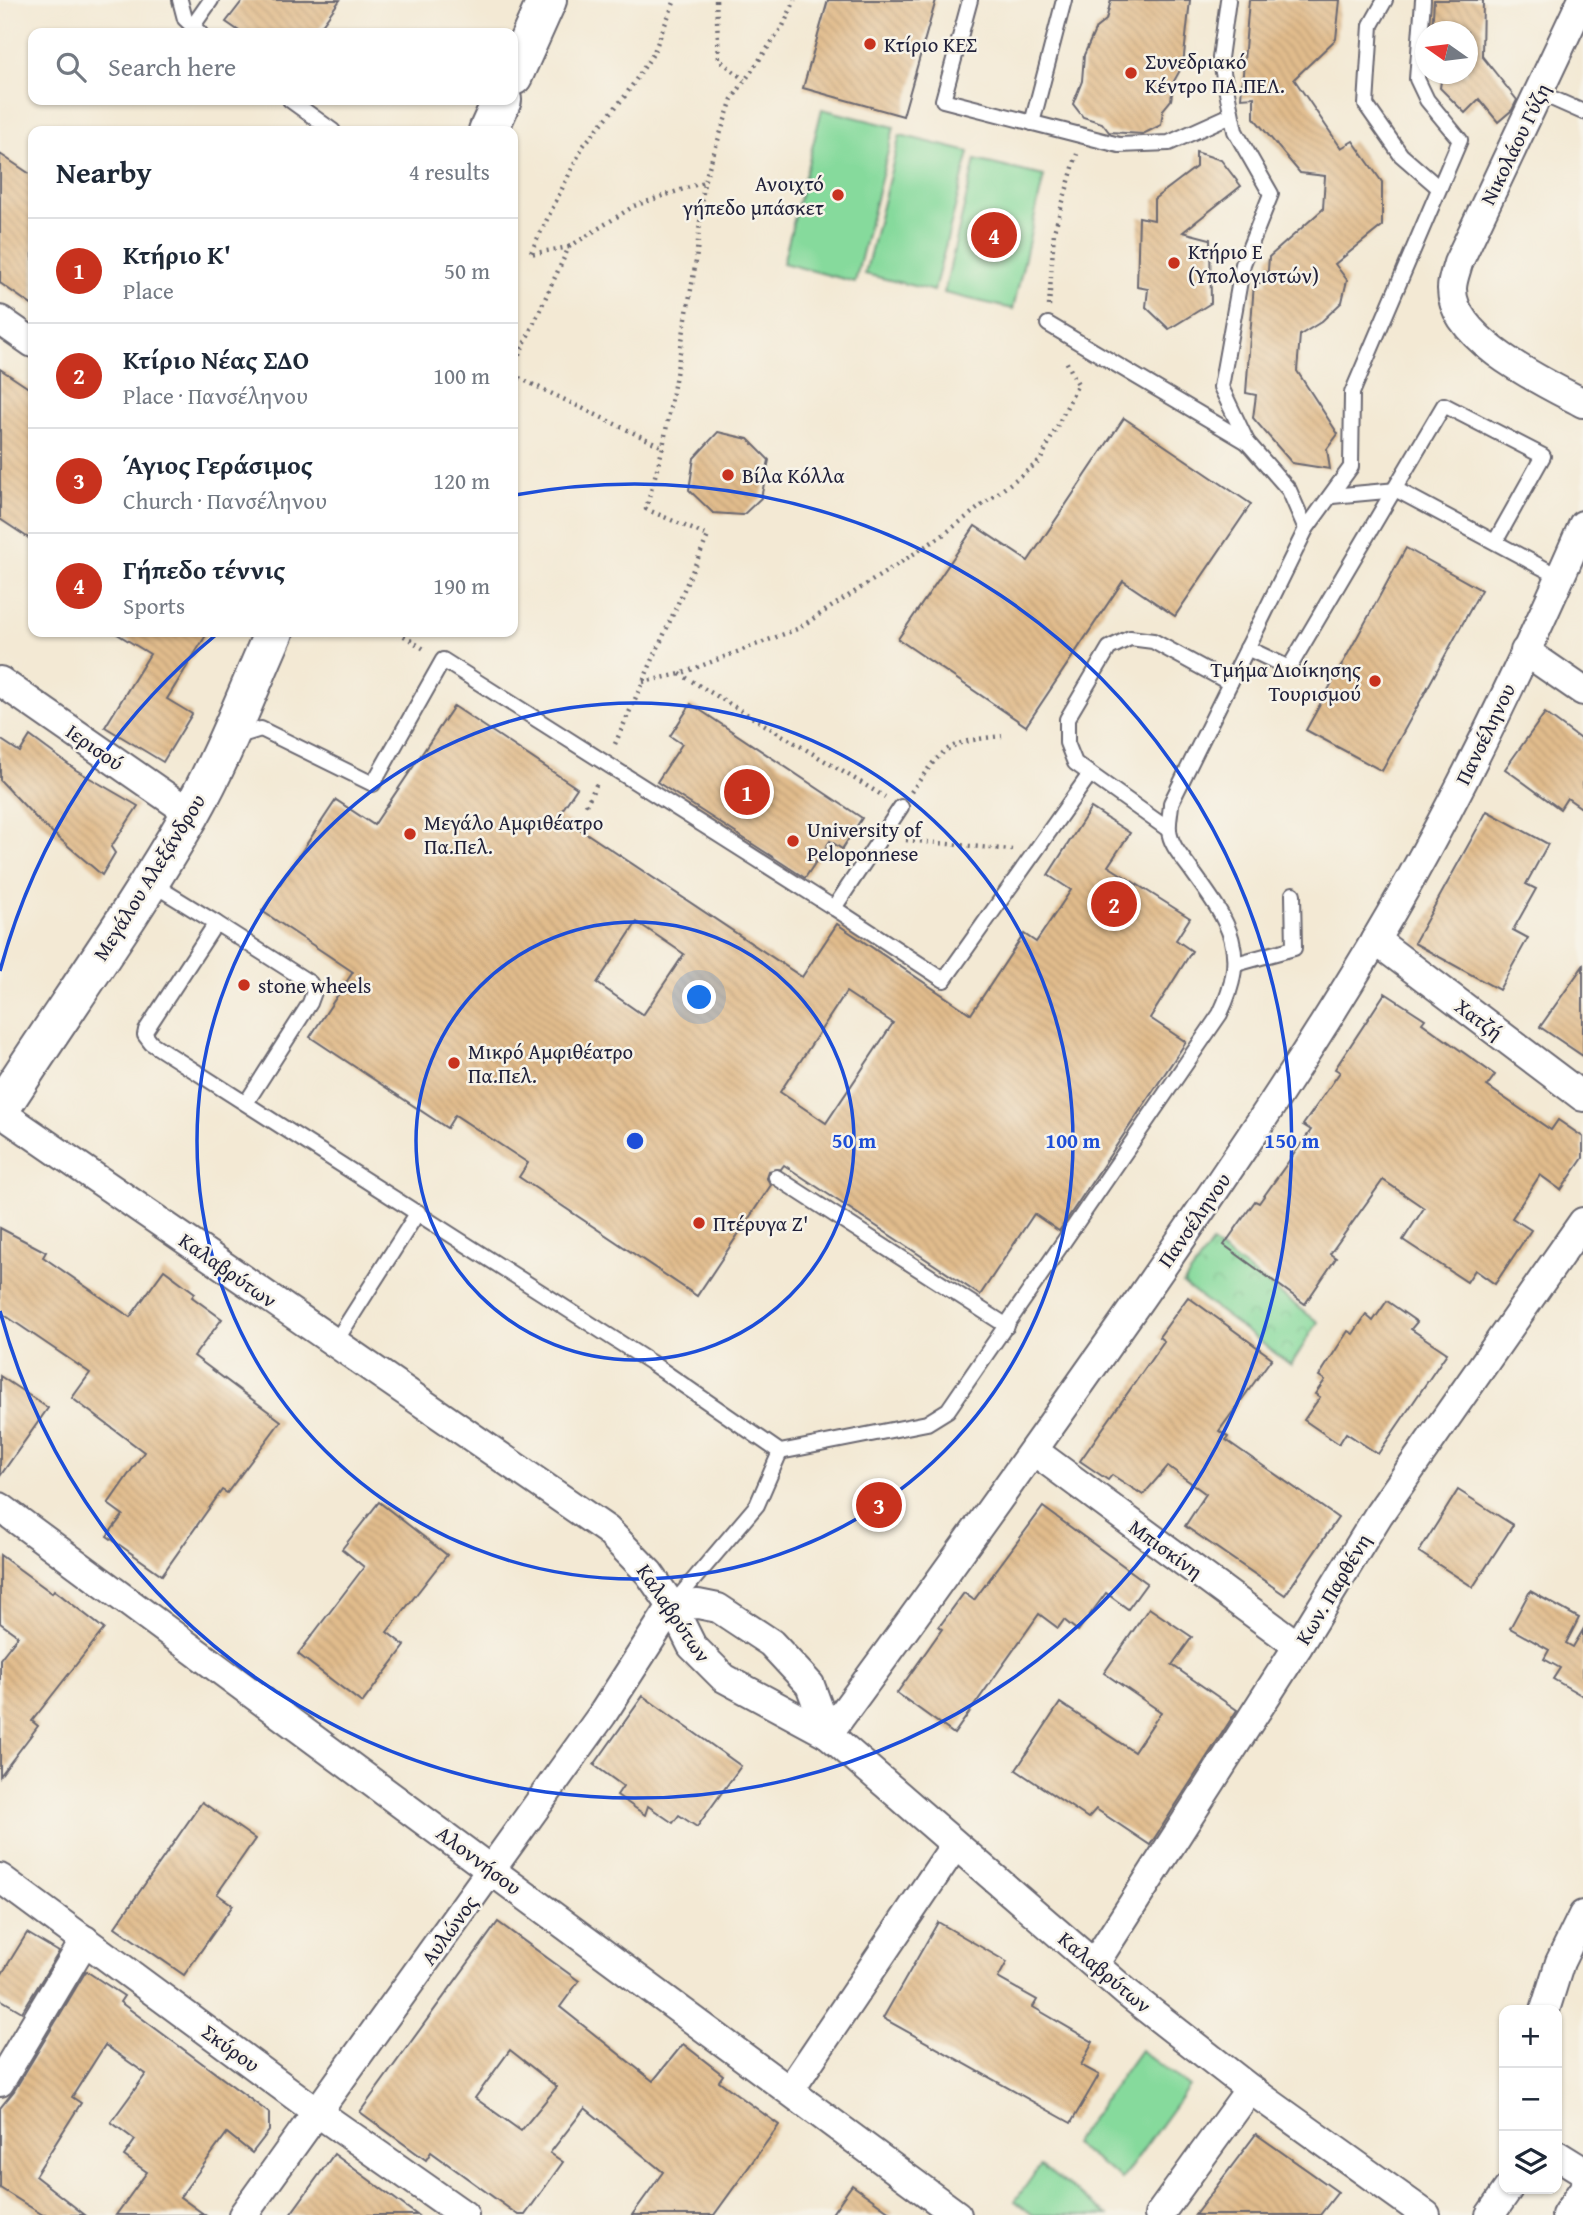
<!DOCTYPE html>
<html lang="en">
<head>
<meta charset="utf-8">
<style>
  body { margin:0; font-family:"Gentium Book Plus",serif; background:#f2f2f3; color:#1f2937 }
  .controls { position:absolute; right:21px; bottom:21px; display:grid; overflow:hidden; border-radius:14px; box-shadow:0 2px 5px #0004 }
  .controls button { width:63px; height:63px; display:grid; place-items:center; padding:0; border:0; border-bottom:2px solid #e0e1e3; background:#fff; color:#1f2937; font:35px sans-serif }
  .compass { position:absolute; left:1415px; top:21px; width:63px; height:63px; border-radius:50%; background:#fff; box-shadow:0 2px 5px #0004; rotate:284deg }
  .you { position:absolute; left:700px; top:998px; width:24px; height:24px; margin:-18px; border:5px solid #fff; border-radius:50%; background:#1a73e8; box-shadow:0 0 0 10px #1a73e833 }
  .badge { display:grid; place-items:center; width:46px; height:46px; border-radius:50%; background:#c8321e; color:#fff; font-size:23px; font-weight:700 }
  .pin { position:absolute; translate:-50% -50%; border:4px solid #fff; box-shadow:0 2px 7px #0006 }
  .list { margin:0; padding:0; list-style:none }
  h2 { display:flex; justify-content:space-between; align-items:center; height:91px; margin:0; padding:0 28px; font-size:30px }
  h2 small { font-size:23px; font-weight:400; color:#747a83 }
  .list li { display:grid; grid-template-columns:46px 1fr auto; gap:21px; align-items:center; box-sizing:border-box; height:105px; padding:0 28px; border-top:2px solid #e0e1e3 }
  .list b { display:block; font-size:26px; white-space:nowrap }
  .list p { margin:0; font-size:23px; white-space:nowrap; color:#747a83 }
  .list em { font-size:23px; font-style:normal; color:#747a83 }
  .icon { flex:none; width:38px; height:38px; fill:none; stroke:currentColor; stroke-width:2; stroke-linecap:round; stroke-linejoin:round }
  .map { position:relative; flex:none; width:1583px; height:2215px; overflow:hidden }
  .search { position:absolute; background:#fff; box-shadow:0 2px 5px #0004; left:28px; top:28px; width:490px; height:77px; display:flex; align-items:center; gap:18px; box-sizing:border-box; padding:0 24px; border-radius:14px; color:#747a83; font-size:26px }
  .panel { position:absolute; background:#fff; box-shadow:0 2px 5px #0004; left:28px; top:126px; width:490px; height:511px; border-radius:14px }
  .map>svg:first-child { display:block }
</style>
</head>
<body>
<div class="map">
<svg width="1583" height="2215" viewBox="0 0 1583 2215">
  <defs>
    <pattern id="park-crowns" width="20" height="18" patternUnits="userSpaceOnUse" patternTransform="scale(1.75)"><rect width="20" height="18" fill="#86da9c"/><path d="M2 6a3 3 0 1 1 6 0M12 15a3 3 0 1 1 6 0" fill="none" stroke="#73bb87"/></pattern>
    <pattern id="building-back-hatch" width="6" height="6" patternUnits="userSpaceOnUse" patternTransform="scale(1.75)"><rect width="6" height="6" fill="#e1bc8c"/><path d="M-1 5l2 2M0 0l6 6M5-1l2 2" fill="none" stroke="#c1a17a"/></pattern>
  </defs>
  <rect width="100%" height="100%" fill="#f7f3e8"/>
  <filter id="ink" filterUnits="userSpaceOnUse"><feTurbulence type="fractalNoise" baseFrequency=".0143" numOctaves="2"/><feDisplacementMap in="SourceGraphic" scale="14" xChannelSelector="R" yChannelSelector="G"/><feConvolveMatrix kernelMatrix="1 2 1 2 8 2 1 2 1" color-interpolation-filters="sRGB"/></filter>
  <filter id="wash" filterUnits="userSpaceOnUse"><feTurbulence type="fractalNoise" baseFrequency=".00686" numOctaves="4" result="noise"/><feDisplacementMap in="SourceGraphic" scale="28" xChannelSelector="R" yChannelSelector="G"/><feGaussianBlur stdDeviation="1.57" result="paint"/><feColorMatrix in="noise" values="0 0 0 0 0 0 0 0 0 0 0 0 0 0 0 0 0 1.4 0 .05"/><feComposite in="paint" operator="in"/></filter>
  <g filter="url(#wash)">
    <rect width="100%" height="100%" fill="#f3e9d4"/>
    <path fill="url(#park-crowns)" stroke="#547e6c" stroke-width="2" d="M1212 1243 1318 1322 1291 1365 1183 1284Z"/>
    <g fill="#86da9c" stroke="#547e6c" stroke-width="2">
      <path d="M822 109 894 127 855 282 783 263Z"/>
      <path d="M900 135 969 152 934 291 865 274Z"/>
      <path d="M975 160 1044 176 1013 309 944 293Z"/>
      <path d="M1140 2050 1189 2086 1122 2179 1073 2144Z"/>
      <path d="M1040 2166H1041L1108 2215H1033L1015 2201Z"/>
    </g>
    <g id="blocks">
      <g fill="url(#building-back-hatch)" fill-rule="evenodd">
        <path d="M243 0H340L316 33H242L226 22Z"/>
        <path d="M828 0H936L903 116 803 88Z"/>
        <path d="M1111 0H1190L1183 65 1174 81 1171 100 1163 110 1161 125 1143 134 1109 132 1102 123 1083 117 1073 104 1082 81 1084 55 1096 28 1106 20Z"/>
        <path d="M1249 0H1340L1336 39 1294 79 1341 148 1353 141 1382 182V226L1335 264 1347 280 1342 302 1321 322 1300 335 1297 371 1338 434 1327 449 1330 469 1292 463 1253 418 1256 395 1246 393 1254 283H1267L1269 257 1323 209 1325 176 1300 173 1254 118V97L1241 98Z"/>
        <path d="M1434 0H1483L1482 56 1517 100 1512 110 1498 122 1479 99 1465 113 1440 88 1442 74H1467V32H1432Z"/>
        <path d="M1196 152 1221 160 1241 186 1183 232 1210 239 1211 303 1169 329 1146 307 1148 289 1137 287 1139 217 1154 220V199L1196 167Z"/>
        <path d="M0 154 33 176V306L0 283Z"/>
        <path d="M0 369 33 391V541L0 519Z"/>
        <path d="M1124 418 1251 504 1175 616 1123 581 1026 726 898 639 975 526 1028 561Z"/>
        <path d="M718 432 748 439 769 460 761 498 743 515 713 513 689 490 694 458Z"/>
        <path d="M1406 548 1481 590 1382 771 1306 730Z"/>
        <path d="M114 632H208L167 699 192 714 163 762 105 727 150 654Z"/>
        <path d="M691 704 862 818 842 849 830 841 805 878 657 782 682 744 670 736Z"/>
        <path d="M454 706 577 788 559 815 802 977 837 924 971 1014 1024 934 1036 942 1071 890 1048 875 1091 808 1130 833 1108 866 1190 918 1176 940 1192 951 1150 1018 1186 1042 1059 1231 1034 1214 980 1295 784 1165 781 1169 768 1171 766 1177 771 1185 697 1296 519 1177 528 1163 455 1115 447 1128 310 1037 353 972 262 911 336 800 374 825ZM637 922 684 954 643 1015 597 983ZM846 992 893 1023 826 1123 780 1092Z"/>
        <path d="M1545 713 1583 741V809L1567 798 1560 809 1505 769Z"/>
        <path d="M30 736 76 770 138 806 111 847 115 853 102 875 39 821 0 780V739L20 752Z"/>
        <path d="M1487 811 1548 844 1526 884 1536 889 1513 930 1528 938 1499 990 1414 943Z"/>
        <path d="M1583 966V1056L1540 1027Z"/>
        <path d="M1385 993 1425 1019 1422 1023 1495 1075 1487 1086 1551 1130 1558 1120 1583 1137V1158L1561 1190 1540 1175 1512 1218 1531 1230 1495 1284 1475 1270 1467 1282 1403 1240 1424 1208 1383 1180 1330 1254 1336 1258 1305 1304 1224 1245 1255 1201 1259 1203 1311 1130 1303 1125 1340 1072 1335 1069Z"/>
        <path d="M0 1228 46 1252 43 1257 130 1317 164 1270 195 1293 192 1297 222 1319 194 1356 281 1421 227 1493 222 1490 162 1575 107 1536 123 1515 108 1504 144 1452 72 1398 90 1373 0 1312Z"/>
        <path d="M1188 1297 1272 1358 1219 1431 1228 1437 1226 1440 1338 1518 1285 1595 1185 1526 1206 1494 1168 1466 1143 1495 1112 1475 1108 1480 1080 1461 1164 1341 1159 1337Z"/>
        <path d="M1387 1301 1417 1322 1411 1329 1447 1353 1378 1454 1346 1433 1339 1444 1304 1420 1320 1397 1315 1394 1325 1380 1319 1376 1348 1331 1353 1334 1366 1315 1373 1321Z"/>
        <path d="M0 1376 48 1408 0 1476Z"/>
        <path d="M1458 1490 1513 1525 1473 1587 1419 1552Z"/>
        <path d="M379 1502 447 1555 387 1632 405 1646 362 1703 298 1654 364 1567 342 1549Z"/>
        <path d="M1043 1507 1147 1583 1128 1609 1106 1593 1078 1631 1064 1620 1058 1628 1039 1614 954 1734 897 1693 942 1629 939 1627 964 1593 974 1600Z"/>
        <path d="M0 1555 52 1593 54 1590 104 1629 32 1721 38 1726 0 1776V1659L18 1636 0 1623Z"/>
        <path d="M1530 1591 1579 1618 1566 1643 1573 1647 1583 1630V1696L1553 1679 1560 1668 1544 1659 1549 1650 1510 1628Z"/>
        <path d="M1149 1608 1192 1637 1172 1665 1237 1710 1150 1845 1096 1809 1088 1818 1016 1770 1060 1703 1134 1752 1161 1712 1104 1673Z"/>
        <path d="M643 1696 741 1766 697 1827 679 1815 673 1823 648 1806 645 1815 617 1795 623 1786 594 1765Z"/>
        <path d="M202 1802 255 1839 217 1894 233 1905 184 1975 115 1927Z"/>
        <path d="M498 1922 579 1981 560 2007 653 2081 683 2044 723 2075 719 2081 779 2125 714 2215H632L663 2172 585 2108 550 2153 563 2162 525 2215H518L431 2152 426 2160 360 2112ZM510 2050 557 2087 521 2131 475 2098Z"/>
        <path d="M938 1922 1007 1962 998 1978 1037 2000 1033 2007 1093 2042 1081 2065 1099 2075 1071 2123 883 2018Z"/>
        <path d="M27 1933 59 1952 22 2012 0 1999V1977Z"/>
        <path d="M86 1971 124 1996 120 2002 269 2113V2131L252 2153 227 2133 180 2197 205 2215H116L147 2172 124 2156 135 2140 111 2122 146 2074 105 2045 72 2097 81 2103 35 2176 85 2215H43L0 2188V2108L14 2091Z"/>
        <path d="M1256 2134 1338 2192 1320 2215H1195Z"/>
        <path d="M334 2154 417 2215H290Z"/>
        <path d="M852 2185 894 2215H831Z"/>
      </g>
    </g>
  </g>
  <g filter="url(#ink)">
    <use href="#blocks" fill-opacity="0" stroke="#6b6871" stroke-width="2"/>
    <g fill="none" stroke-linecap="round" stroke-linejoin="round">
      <g stroke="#6b6871" stroke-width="18">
        <g id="lane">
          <path d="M180 0 185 19 200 33"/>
          <path d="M970 0 943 100 1119 145 1169 143 1231 115"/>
          <path d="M1385 0 1371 25 1366 105 1401 155 1439 188"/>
          <path d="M192 27 211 0"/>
          <path d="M1540 93 1583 112"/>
          <path d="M290 100 333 131"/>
          <path d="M1032 123 1064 0"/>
          <path d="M1048 324 1247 442"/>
          <path d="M1332 496 1397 490 1560 577"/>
          <path d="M1306 529 1351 467 1352 393 1460 140 1427 100 1417 79 1423 0"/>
          <path d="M1247 648 1289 668 1444 405 1543 456 1495 542"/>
          <path d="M235 737 261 729 373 784 443 660 834 908 901 807"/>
          <path d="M1169 830 1075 763 1067 743V719L1109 648 1130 638 1153 641 1230 683"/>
          <path d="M151 883 216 923 146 1030 145 1035 151 1043 650 1362 780 1452 927 1423 948 1410 1220 1014C1251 949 1228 921 1189 867 1181 856 1170 844 1169 830 1168 821 1171 811 1171 803L1306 529 1289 490 1247 442 1221 387 1243 264 1271 194 1235 131 1220 58 1228 0"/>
          <path d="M834 908 944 980 1090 774"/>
          <path d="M216 923 310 983 314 992 310 1003 246 1103"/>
          <path d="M1236 964 1294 948 1293 894"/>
          <path d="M776 1177 1007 1326"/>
          <path d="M334 1344 418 1212"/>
          <path d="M673 1604 757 1505 780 1452"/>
        </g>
      </g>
      <g stroke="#6b6871" stroke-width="32">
        <g id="street">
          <path d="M1582 0 1458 263C1456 271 1452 280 1452 289 1452 340 1545 383 1583 403"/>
          <path d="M0 320 33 343"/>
          <path d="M1525 651 1583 691"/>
          <path d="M0 681 190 813"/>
          <path d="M1375 940 1583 1097"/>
          <path d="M0 1112 607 1530 649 1573 672 1606 692 1646 724 1678 828 1734 1127 1993 1250 2089 1426 2215"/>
          <path d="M1034 1451 1298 1646"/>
          <path d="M0 1507 957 2215"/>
          <path d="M672 1606 698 1604 718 1608 771 1643 810 1685 828 1734"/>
          <path d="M828 1734C935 1589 1039 1443 1142 1296 1236 1160 1329 1024 1410 880 1474 765 1531 645 1583 525"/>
          <path d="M0 1878 317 2112 464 2215"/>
          <path d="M1095 1963 1298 1646 1379 1514 1583 1222"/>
          <path d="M1545 2010 1560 1962 1583 1915"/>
          <path d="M0 2082 85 1940"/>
          <path d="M790 2090 955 1845"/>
          <path d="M1557 2155 1583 2171"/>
          <path d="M243 2215 602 1715 672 1606"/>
          <path d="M1159 2215 1250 2089"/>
          <path d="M1490 2215 1508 2189"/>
          <path d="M1566 2215 1583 2190"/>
        </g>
      </g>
      <g stroke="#6b6871" stroke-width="42">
        <g id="secondary">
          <path d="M513 76 547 0"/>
          <path d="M488 131 502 100"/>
          <path d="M0 1109C63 1011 132 916 190 815 223 757 247 693 274 632"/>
        </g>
      </g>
      <g stroke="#6b6871" stroke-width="4.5" stroke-dasharray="2 5" stroke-linecap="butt">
        <path d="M716 0 719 59 744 80"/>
        <path d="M569 247 634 206 704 182"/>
        <path d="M1049 306 1054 232 1077 154"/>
        <path d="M513 368 569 247 530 254 583 146 625 96 653 54 675 0"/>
        <path d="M513 375 663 447"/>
        <path d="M398 632 427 651"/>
        <path d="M680 674 885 797"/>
        <path d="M643 682 680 674 797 629 943 535 1040 461 1078 384 1065 359"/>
        <path d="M615 744 708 536 646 509 663 447 679 358 696 261 704 182 732 99 783 26 795 0"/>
        <path d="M911 792C944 747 945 742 1002 736"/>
        <path d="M586 805 598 781"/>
        <path d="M906 840 1012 850"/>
      </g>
      <use href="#lane" stroke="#fff" stroke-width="14"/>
      <use href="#street" stroke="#fff" stroke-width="28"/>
      <use href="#secondary" stroke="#fff" stroke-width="38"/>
    </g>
  </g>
  <g fill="none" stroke="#1d4ed8" stroke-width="3.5">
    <circle cx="635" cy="1141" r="219"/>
    <circle cx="635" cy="1141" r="438"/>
    <path d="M0 971A657 657 0 0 1 217 634M515 495A657 657 0 1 1 0 1311"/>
  </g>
  <g fill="#c8321e" stroke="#f7f3e8" stroke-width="2.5">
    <circle cx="870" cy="44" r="7"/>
    <circle cx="1131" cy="73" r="7"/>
    <circle cx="838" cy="195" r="7"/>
    <circle cx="1174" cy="263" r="7"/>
    <circle cx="728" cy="475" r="7"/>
    <circle cx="1375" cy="681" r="7"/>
    <circle cx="410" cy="834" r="7"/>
    <circle cx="793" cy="841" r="7"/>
    <circle cx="244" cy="985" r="7"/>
    <circle cx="454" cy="1063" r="7"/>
    <circle cx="699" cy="1223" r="7"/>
  </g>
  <g text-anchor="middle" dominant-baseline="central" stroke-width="5" stroke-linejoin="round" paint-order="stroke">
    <g font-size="21" fill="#22223b" stroke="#f7f3e8" text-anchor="start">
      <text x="884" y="44">Κτίριο ΚΕΣ</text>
      <text x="1145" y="61">Συνεδριακό<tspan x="1145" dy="24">Κέντρο ΠΑ.ΠΕΛ.</tspan></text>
      <text x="824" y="183" text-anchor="end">Ανοιχτό<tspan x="824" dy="24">γήπεδο μπάσκετ</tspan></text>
      <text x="1188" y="251">Κτήριο Ε<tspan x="1188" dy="24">(Υπολογιστών)</tspan></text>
      <text x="742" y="475">Βίλα Κόλλα</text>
      <text x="1361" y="669" text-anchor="end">Τμήμα Διοίκησης<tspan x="1361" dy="24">Τουρισμού</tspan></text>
      <text x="424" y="822">Μεγάλο Αμφιθέατρο<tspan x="424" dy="24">Πα.Πελ.</tspan></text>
      <text x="807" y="829">University of<tspan x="807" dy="24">Peloponnese</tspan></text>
      <text x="258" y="985">stone wheels</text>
      <text x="468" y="1051">Μικρό Αμφιθέατρο<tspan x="468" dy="24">Πα.Πελ.</tspan></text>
      <text x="713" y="1223">Πτέρυγα Ζ'</text>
    </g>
    <g font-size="21" fill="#22223b" stroke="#f7f3e8">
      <text transform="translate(1515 144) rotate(-64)">Νικολάου Γύζη</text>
      <text transform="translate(1485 734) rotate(-64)">Πανσέληνου</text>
      <text transform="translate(95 747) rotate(35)">Ιερισού</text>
      <text transform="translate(149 877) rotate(-58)">Μεγάλου Αλεξάνδρου</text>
      <text transform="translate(1479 1019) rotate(37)">Χατζή</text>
      <text transform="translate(1194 1220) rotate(-55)">Πανσέληνου</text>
      <text transform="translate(228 1270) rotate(35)">Καλαβρύτων</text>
      <text transform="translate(1166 1549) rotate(36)">Μπισκίνη</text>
      <text transform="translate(1333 1589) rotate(-59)">Κων. Παρθένη</text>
      <text transform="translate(674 1613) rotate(56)">Καλαβρύτων</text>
      <text transform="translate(479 1860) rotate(37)">Αλοννήσου</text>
      <text transform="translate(449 1930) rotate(-54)">Αυλώνος</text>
      <text transform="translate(1105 1972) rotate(40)">Καλαβρύτων</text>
      <text transform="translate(231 2048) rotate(36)">Σκύρου</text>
    </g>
  </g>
  <circle cx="635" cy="1141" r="10" fill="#1d4ed8" stroke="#f7f3e8" stroke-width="3.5"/>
  <g font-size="21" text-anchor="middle" font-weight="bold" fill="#1d4ed8" stroke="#f7f3e8" stroke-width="5" stroke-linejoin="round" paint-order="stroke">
    <text x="854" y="1148">50 m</text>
    <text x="1073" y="1148">100 m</text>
    <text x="1292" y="1148">150 m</text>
  </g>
</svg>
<div class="controls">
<button>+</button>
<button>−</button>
<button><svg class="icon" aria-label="layers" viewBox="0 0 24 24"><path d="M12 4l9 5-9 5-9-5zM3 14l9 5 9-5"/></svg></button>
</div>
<svg class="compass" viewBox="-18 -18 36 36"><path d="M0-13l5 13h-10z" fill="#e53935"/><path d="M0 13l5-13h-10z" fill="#747a83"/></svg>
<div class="you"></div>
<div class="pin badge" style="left:747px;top:792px">1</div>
<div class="pin badge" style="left:1114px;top:904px">2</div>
<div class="pin badge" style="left:879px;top:1505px">3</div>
<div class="pin badge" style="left:994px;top:235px">4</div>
<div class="search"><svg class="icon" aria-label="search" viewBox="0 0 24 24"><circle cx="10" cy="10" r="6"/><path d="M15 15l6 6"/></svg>Search here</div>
<section class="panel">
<h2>Nearby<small>4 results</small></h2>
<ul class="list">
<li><span class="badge">1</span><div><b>Κτήριο Κ'</b><p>Place</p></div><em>50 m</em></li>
<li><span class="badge">2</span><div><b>Κτίριο Νέας ΣΔΟ</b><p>Place · Πανσέληνου</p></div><em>100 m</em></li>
<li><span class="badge">3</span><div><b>Άγιος Γεράσιμος</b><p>Church · Πανσέληνου</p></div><em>120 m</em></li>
<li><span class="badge">4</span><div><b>Γήπεδο τέννις</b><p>Sports</p></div><em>190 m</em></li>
</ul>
</section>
</div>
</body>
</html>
